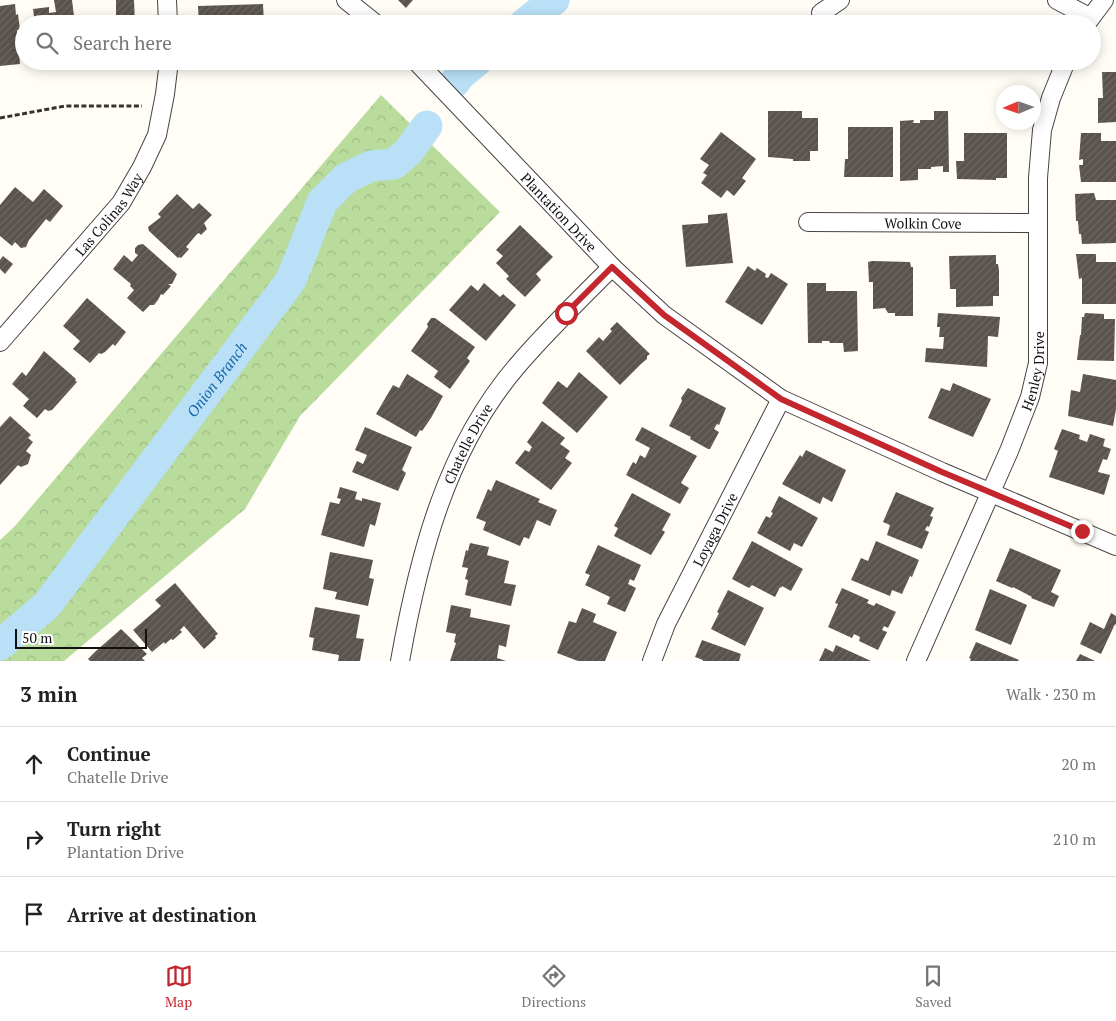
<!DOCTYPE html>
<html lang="en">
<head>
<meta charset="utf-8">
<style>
  body { margin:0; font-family:"PT Serif",serif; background:#f6f6f6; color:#222 }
  .compass { position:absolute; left:996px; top:85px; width:45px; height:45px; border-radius:50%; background:#fff; box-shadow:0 2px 12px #0003; rotate:268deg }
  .scale { position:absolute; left:15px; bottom:12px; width:132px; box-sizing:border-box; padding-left:5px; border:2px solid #111; border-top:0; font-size:14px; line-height:18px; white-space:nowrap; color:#111; -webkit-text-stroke:4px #fff; paint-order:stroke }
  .stop { position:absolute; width:15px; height:15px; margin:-11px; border:4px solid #c4262e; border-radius:50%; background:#fff }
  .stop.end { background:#c4262e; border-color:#fff; box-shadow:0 1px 5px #0008 }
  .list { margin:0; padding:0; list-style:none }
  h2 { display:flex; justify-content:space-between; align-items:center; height:65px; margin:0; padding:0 20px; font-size:21px }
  h2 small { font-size:16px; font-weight:400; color:#767676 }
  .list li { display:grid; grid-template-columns:32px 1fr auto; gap:15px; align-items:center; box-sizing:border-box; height:75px; padding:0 20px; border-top:1px solid #e0e0e0 }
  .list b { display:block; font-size:19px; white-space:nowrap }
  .list p { margin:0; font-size:16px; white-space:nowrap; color:#767676 }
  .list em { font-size:16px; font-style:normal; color:#767676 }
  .icon { flex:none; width:28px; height:28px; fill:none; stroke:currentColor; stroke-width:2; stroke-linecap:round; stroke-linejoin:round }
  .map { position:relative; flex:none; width:1116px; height:661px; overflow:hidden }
  .search { position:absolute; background:#fff; box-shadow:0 2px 12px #0003; left:15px; right:15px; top:15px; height:55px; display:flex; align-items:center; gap:12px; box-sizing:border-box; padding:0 18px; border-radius:28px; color:#767676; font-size:19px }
  .sheet { height:290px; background:#fff }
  nav { display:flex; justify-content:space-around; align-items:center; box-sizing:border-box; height:70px; border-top:1px solid #e0e0e0; background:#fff; font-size:14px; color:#767676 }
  nav a { display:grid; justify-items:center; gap:2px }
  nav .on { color:#c4262e }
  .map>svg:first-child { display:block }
</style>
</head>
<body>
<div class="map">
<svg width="1116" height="661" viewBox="0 0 1116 661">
  <defs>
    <pattern id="forest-crowns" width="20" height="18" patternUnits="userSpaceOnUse" patternTransform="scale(1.25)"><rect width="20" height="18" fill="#b9dc9c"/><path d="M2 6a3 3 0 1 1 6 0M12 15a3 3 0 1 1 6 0" fill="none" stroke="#9ebc85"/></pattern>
    <pattern id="building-hatch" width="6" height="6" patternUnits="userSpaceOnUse" patternTransform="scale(1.25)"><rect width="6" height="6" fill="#5a524d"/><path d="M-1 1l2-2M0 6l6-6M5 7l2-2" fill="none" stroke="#6d6662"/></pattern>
  </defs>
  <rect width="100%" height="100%" fill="#fffdf5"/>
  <path fill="url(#forest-crowns)" d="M381 95 500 212 300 416 245 509 64 661H0V540L15 526Z"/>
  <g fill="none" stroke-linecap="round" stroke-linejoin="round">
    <g stroke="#b9e0f7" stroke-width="31">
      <path d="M524 24 554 0"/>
      <path d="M455 82 460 75 477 61"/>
      <path id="s1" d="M0 645 47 605 291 280 322 202 346 178 371 166 394 164 408 152 427 126"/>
    </g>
  </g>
  <g fill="url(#building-hatch)">
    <path d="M54 0H72L75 24H35L33 9 49 7V13L56 12Z"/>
    <path d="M116 0H134L135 24H95V18L116 16Z"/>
    <path d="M398 0H413L406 8Z"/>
    <path d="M15 4 16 15 18 14 20 30H17L20 64 0 66V6Z"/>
    <path d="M263 4 264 24H199L198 6Z"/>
    <path d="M39 61H59V63L39 65Z"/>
    <path d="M1102 72H1116V122L1098 123V98H1103Z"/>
    <path d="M768 111H802V118H818V151H810V161H793V159L768 157Z"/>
    <path d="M934 111H948L949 172H943V166L931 167V169H918V180L900 181V121L914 120 913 123H920V120H934Z"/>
    <path d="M848 127H893V177H844L845 159H848Z"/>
    <path d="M721 132 756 159 742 178 746 181 734 196 727 190 721 198 701 183 707 175 703 173 709 165 700 159Z"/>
    <path d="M964 133H1007V178H996V180L957 179 956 161H964Z"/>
    <path d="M1081 133H1101V141H1116V182H1081L1079 165H1083V159L1079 160Z"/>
    <path d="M15 187 33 202 44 189 63 206 50 222 46 219 29 240 26 247 21 248 15 242 12 246 0 236V205Z"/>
    <path d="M1094 193 1096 200H1116V243L1082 244 1081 234H1079L1078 221H1076L1075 194Z"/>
    <path d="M177 194 193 209 199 203 212 215 204 223 207 229 201 235 199 233 197 234 186 247 189 249 181 258 180 257 178 258 149 231 148 227 161 217 158 214Z"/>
    <path d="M727 213 733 263 686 267 682 225 708 223V215Z"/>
    <path d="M520 225 553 257 536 274 541 280 525 297 506 279 509 276 496 263 503 256 496 250Z"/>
    <path d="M143 244 177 274 172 284H168L171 286 163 295 161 294 158 300 154 305H150L143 312 127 298 134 290 130 286 131 284 113 269 124 255 132 262 138 255 135 253V248L138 245Z"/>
    <path d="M1076 254H1096V262H1116V304H1082V278L1079 279Z"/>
    <path d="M996 255V264H998L999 270V296H993V306L956 307V289H950L949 256Z"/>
    <path d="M3 256 13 264 5 274 0 269V260Z"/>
    <path d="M872 261 910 262 911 267H913V316H895V313H888L885 308 873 309V282H869L868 262Z"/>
    <path d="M748 266 755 271 757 268 766 274 765 277 768 278 771 273 788 284 762 325 725 302Z"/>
    <path d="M484 283 500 297 503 294 516 305 486 341 449 310 471 285 478 291Z"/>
    <path d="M807 283H826V291H857L858 351 844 352 843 343H830L829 341H822V343H808Z"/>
    <path d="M87 298 126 332 115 346 113 344 105 352 101 354 99 353 90 363 73 349 80 341 63 326Z"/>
    <path d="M938 313 1000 317 998 337 988 336 987 367 925 362 926 348 943 349 944 337H939L940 327H937Z"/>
    <path d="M1085 313 1104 314V319H1115L1114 361 1077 360 1080 335H1081L1082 317H1084Z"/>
    <path d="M431 318H435L475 347 467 358 470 361 450 389 434 377 438 371 411 351 428 327 427 324Z"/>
    <path d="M617 322 650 354 647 356V359L641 364 620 385 586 351 599 337 603 341 612 331 610 329Z"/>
    <path d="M44 351 76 379 75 380 77 382 52 410 48 411 45 409 37 418 23 406 29 399 12 384 22 372 26 376Z"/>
    <path d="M579 372 608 397 577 433 542 403 558 381 567 388Z"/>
    <path d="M407 374 443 396 431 418 422 431 420 430 416 437 376 414 393 385 399 388Z"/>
    <path d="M1083 374 1116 380V409L1113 426 1068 416 1071 390 1080 392Z"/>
    <path d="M953 383 991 399 973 437 928 418 941 388 950 391Z"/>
    <path d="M688 388 726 408 719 425 717 424 714 429 719 432 710 449H708L690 439 691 437 669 426 682 401 681 398Z"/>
    <path d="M10 416 31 435 28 438 33 442 26 451 31 455 28 464 21 467 18 465 0 485V427Z"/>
    <path d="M542 421 565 438 560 444 570 451 565 458 572 463 551 490 515 463 525 450 529 452 532 447 527 442Z"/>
    <path d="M365 427 412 447 402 470 406 473 398 491 352 472 357 461 363 464 367 455 355 450Z"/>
    <path d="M642 427 697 456 681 483 689 488 680 504 626 475 633 462 636 464 640 455 645 458 650 448 635 440Z"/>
    <path d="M1062 429 1080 435 1079 439 1087 442 1090 434 1105 439 1103 446 1111 449 1107 460 1103 459 1098 472 1110 475 1104 495 1049 477 1058 451 1054 449Z"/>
    <path d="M806 450 846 470 832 502 823 497 820 504 782 484 800 455 802 457Z"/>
    <path d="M496 480 540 499 538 502 557 510 550 526 537 520 529 539 524 537 520 546 483 530 486 522 476 518 488 489 491 491Z"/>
    <path d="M340 487 357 492 355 499 362 501V498L381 503 375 526 370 524 364 547 321 535 330 502 339 504 341 499 337 498Z"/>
    <path d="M896 492 934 508 930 516 933 517 929 527 927 526 925 530 929 532 922 549 887 535 890 525 883 522Z"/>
    <path d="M632 493 671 514 662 530 665 532 651 555 614 536 618 528 614 526Z"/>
    <path d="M779 496 818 518 802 547 794 543 790 551 757 533 766 516 770 518 773 513 771 512Z"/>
    <path d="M752 541 803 569 791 591 782 586 781 588 780 587 775 597 752 585 749 588 732 579Z"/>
    <path d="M876 541 919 560 912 577 910 576 902 594 892 590 890 596 851 580 861 558 868 561Z"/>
    <path d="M470 543 489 547 487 555 509 561 504 583 516 585 511 606 465 595 468 580 465 579 468 568 462 567 466 550 468 551Z"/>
    <path d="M598 545 641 565 634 581 630 579 628 584 636 588 625 612 607 604 610 597 585 585 590 575 585 573Z"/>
    <path d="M1010 548 1061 570 1051 592 1059 596 1054 607 1031 598 1032 597 1013 587 1012 588 996 581Z"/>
    <path d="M330 552 373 560 369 578 374 579 368 606 335 599 337 592 323 589Z"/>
    <path d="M175 583 218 634 215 636 216 638 204 649 184 626 180 630 182 632 173 640 171 639 165 644 164 642 152 652 133 630 161 606 155 600Z"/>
    <path d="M842 588 869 600 867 603 874 606 876 603 896 612 888 628 884 626 882 630 887 632 878 650 859 641 860 637 854 634 852 638 828 627 838 604 835 603Z"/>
    <path d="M990 589 1027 605 1011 645 975 630Z"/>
    <path d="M728 590 764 608 745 646 711 629 719 613 717 612Z"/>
    <path d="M451 605 471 609 470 617 510 625 506 647 499 645 497 658 506 661H450L456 643 454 642 456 634 446 632Z"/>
    <path d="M315 607 360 615 356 638 364 639 360 661H338L339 655 312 650 314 638 309 637Z"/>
    <path d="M582 608 596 614 593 622 617 632 605 661H578L557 653 569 621 576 623Z"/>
    <path d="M1111 613 1116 616V625L1115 624 1101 654 1080 644 1090 622 1104 629Z"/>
    <path d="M121 629 147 654 142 658 145 661H90L88 659 96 651Z"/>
    <path d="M702 640 741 654 739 661H703V660L695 657Z"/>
    <path d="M976 642 1019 660 1018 661H970L971 659 969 658Z"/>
    <path d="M836 645 871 661H819L825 648 833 652Z"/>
    <path d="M1080 654 1095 661H1076Z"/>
  </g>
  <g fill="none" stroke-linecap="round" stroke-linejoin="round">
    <g stroke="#444" stroke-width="20">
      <g id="minor">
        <path d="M167 0 168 24"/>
        <path d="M346 0 376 24"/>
        <path d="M1057 0 1089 17"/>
        <path d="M821 13 840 0"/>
        <path d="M1086 24 1104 0"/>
        <path id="s2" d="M416 61 612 267 664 315 781 399 942 472 1116 546"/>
        <path id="s3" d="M808 222 1038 223"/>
        <path id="s4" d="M0 342 121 203 142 167 157 135 165 94 169 61"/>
        <path id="s5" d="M400 661C419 555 446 449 517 366 547 331 580 299 612 267"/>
        <path id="s6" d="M652 661 666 624 781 399"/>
        <path id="s7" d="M916 661 1009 451 1030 397 1038 363V178L1042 130 1051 98 1066 61"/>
      </g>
    </g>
    <path stroke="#333" stroke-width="3" stroke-dasharray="5 2.5" stroke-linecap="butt" d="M0 118 65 106H142"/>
    <use href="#minor" stroke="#fff" stroke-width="18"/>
  </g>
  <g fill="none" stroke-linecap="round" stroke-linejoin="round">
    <path stroke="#c4262e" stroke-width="6" d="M566 313 612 267 664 315 781 399 942 472 1082 531"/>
  </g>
  <g text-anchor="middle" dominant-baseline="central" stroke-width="5" stroke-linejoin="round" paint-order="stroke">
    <g font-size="14" fill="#111" stroke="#fff">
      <text stroke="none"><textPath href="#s2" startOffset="208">Plantation Drive</textPath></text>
      <text stroke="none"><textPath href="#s4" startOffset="168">Las Colinas Way</textPath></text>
      <text stroke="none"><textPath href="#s3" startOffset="115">Wolkin Cove</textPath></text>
      <text stroke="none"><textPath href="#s7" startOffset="314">Henley Drive</textPath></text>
      <text stroke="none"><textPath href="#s5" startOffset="229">Chatelle Drive</textPath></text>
      <text stroke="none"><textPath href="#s6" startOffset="146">Loyaga Drive</textPath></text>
    </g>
    <g font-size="15" font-style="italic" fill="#1768a6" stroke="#fff">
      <text stroke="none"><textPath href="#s1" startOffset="344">Onion Branch</textPath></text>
    </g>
  </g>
</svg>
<svg class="compass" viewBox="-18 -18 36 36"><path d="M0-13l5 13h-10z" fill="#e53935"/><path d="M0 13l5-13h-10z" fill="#767676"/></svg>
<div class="scale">50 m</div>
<div class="stop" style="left:566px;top:313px"></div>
<div class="stop end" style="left:1082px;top:531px"></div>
<div class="search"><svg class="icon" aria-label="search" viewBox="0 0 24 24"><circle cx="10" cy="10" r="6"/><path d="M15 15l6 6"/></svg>Search here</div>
</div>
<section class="sheet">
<h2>3 min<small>Walk · 230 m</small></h2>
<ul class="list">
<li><svg class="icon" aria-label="ahead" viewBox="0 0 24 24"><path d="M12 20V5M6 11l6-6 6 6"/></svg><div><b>Continue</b><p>Chatelle Drive</p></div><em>20 m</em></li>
<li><svg class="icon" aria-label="right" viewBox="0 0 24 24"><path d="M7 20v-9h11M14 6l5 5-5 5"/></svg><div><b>Turn right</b><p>Plantation Drive</p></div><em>210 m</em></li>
<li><svg class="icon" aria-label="arrive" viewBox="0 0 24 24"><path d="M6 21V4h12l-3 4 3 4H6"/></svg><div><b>Arrive at destination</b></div></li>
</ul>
</section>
<nav>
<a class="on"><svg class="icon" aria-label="map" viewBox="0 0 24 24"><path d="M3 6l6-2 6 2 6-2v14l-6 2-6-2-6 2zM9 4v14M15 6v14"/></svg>Map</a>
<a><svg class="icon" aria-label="directions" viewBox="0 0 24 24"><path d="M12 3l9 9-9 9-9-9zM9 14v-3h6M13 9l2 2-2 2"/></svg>Directions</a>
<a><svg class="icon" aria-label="saved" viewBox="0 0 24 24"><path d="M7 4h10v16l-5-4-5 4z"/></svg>Saved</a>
</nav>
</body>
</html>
